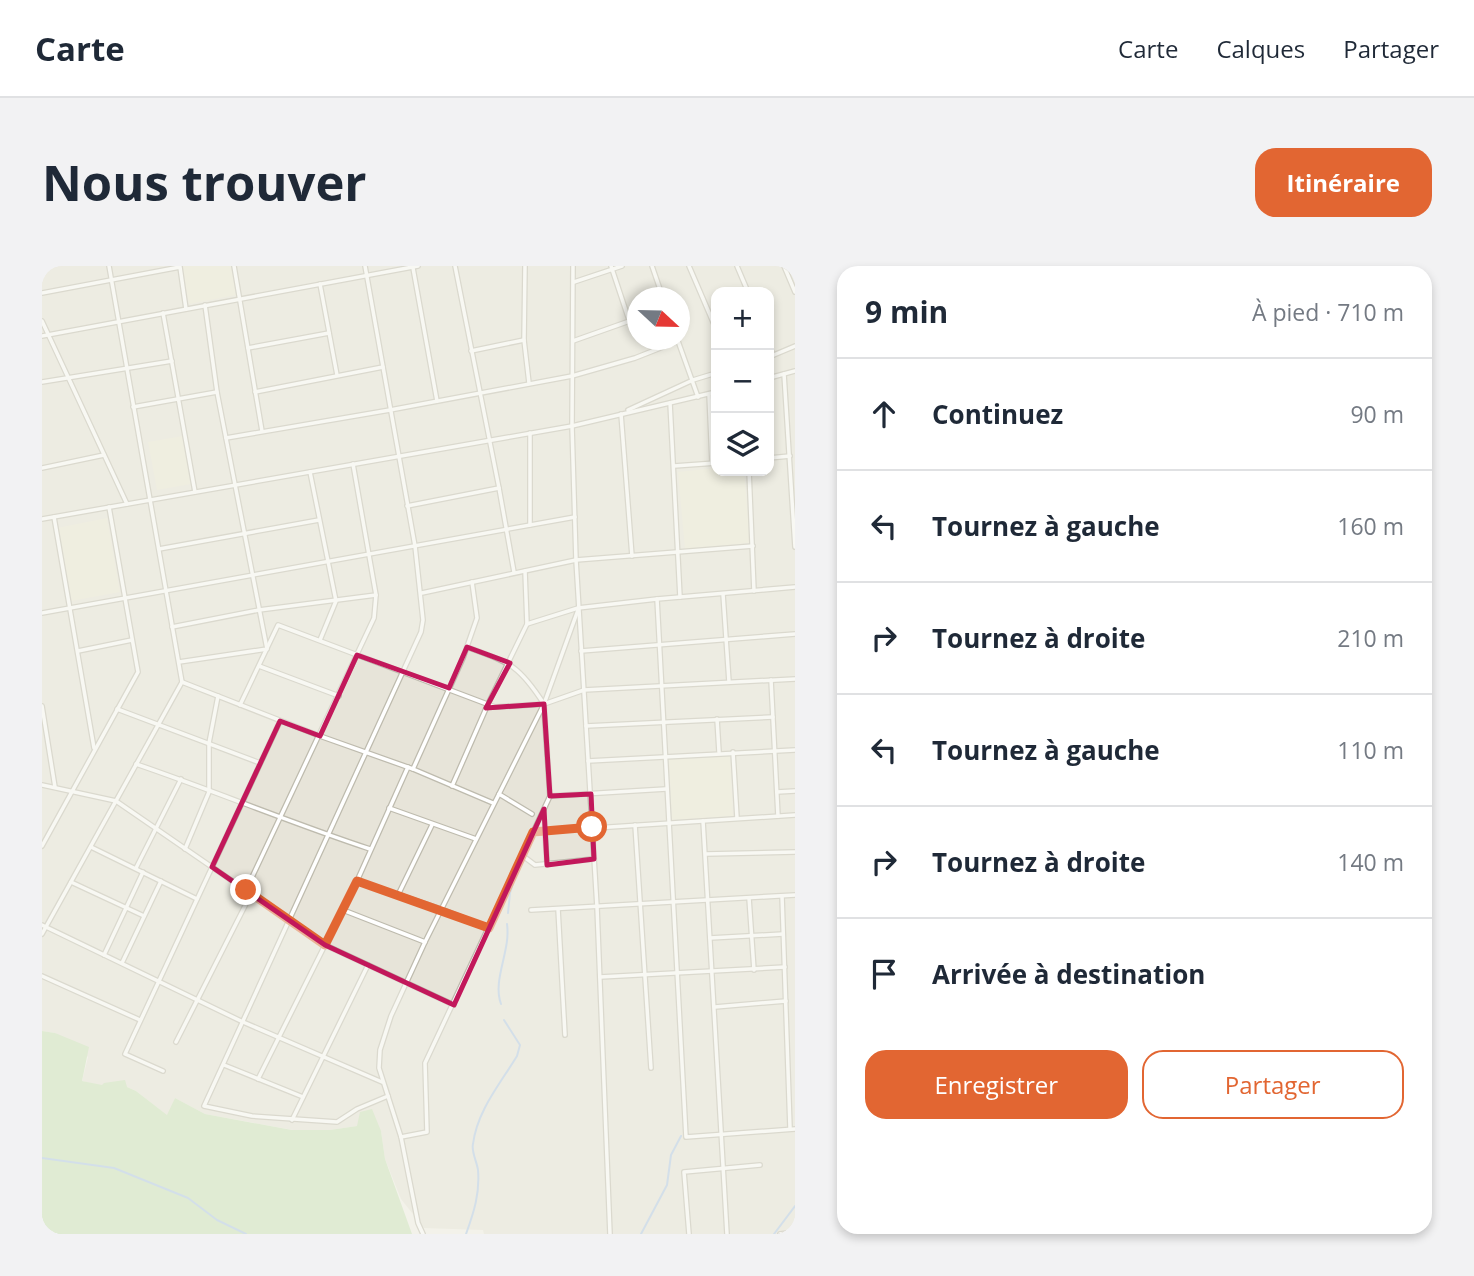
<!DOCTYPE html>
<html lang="fr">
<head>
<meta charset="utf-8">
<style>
  body { margin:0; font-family:"Open Sans",sans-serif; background:#f2f2f3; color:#1f2937 }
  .controls { position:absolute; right:21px; top:21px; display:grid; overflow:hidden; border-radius:14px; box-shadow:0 4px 10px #0003 }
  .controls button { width:63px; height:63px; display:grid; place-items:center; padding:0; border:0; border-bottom:2px solid #e0e1e3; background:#fff; color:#1f2937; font:35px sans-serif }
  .compass { position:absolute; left:585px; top:21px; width:63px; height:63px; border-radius:50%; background:#fff; box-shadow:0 4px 10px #0003; rotate:112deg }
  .stop { position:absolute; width:21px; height:21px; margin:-16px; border:5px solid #e26632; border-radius:50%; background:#fff }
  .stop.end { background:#e26632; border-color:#fff; box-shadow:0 2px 7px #0008 }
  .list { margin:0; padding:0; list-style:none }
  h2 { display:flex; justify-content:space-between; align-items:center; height:91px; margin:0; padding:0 28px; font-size:30px }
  h2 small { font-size:23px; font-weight:400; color:#747a83 }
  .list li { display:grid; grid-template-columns:46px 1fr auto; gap:21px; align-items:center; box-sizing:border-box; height:112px; padding:0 28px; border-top:2px solid #e0e1e3 }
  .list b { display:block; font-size:26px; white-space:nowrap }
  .list em { font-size:23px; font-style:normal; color:#747a83 }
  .actions { display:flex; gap:14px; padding:21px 28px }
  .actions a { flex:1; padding:16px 0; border:2px solid #e26632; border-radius:21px; text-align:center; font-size:24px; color:#e26632 }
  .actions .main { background:#e26632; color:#fff }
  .icon { flex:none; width:38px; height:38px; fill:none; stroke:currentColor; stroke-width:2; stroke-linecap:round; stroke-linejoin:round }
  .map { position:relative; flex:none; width:753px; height:968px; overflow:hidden; border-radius:21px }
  header { display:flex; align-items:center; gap:42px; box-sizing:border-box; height:98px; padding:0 35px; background:#fff; border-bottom:2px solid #e0e1e3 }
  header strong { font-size:33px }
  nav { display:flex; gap:38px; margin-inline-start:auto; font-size:24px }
  .intro { display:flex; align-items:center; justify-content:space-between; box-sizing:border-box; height:168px; padding:0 42px }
  h1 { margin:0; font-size:49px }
  .button { padding:18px 32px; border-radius:21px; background:#e26632; color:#fff; font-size:24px; font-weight:700 }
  main { display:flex; gap:42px; padding:0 42px }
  aside { flex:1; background:#fff; border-radius:21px; box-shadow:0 4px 10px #0003 }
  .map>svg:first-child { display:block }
</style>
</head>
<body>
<header>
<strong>Carte</strong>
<nav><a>Carte</a><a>Calques</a><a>Partager</a></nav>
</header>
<div class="intro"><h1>Nous trouver</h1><a class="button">Itinéraire</a></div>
<main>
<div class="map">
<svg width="753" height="968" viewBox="0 0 753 968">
  <rect width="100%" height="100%" fill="#f3f2ea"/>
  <path fill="#e7e4d9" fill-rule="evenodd" d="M0 0H753V968H442L441 964 382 962 359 933 343 893 339 865 315 860 288 864H251L163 848 133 832 126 850 94 825 85 821 60 820 40 815 46 791 13 767 0 765ZM674 26H727V205H674ZM596 32H638V74H596Z"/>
  <g fill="#ebe8d6">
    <path d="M140 0H189L194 29 147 38Z"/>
    <path d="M141 170 149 218 115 224 106 176Z"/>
    <path d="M674 202V205H702L708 277 643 283 636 206Z"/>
    <path d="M65 252 78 326 29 335 15 262Z"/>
    <path d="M688 489 691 550 630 554 627 493Z"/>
  </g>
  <path fill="#c9e3b8" d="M0 765 13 767 47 781 40 815 60 819 62 817 83 814 85 821 94 825 125 849 133 832 163 848 250 864H288L315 860 318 846 330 843 339 865 343 893 370 968H0Z"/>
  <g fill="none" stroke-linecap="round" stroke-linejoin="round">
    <g stroke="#aec8e9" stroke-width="2">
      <path d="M466 647 468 627 474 609"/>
      <path d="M459 738C450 714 469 685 465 658"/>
      <path d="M0 892 72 902 146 932 175 954 204 968"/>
      <path d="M424 968C432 946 438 927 436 904 435 896 429 885 431 878 435 845 458 818 475 790L478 779 462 754"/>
      <path d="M599 968 625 919 629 889 639 870"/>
      <path d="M732 968 753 940"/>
    </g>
    <g stroke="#bebbae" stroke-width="6">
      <g id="minor">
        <path d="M192 0 220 165"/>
        <path d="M323 0 373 280 381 354 379 366 162 840 210 850 295 856 315 843 346 830"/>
        <path d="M413 0 457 222 472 306"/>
        <path d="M483 0 482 74 487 117"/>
        <path d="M531 0 530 160 534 294 555 641 568 968"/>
        <path d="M569 0 587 54"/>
        <path d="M610 0 621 32"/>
        <path d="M647 0 674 63"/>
        <path d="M695 0 706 26"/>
        <path d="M742 0 753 26"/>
        <path d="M371 2 395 135"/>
        <path d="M532 16 580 0"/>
        <path d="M278 18 295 109"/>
        <path d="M0 27 138 1 144 43"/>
        <path d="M121 47 153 226"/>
        <path d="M0 55 85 238"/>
        <path d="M0 70 376 0"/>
        <path d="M531 75 596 52"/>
        <path d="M636 75 656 131"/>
        <path d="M727 78 731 89"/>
        <path d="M206 82 287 67"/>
        <path d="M429 85 482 74"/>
        <path d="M727 91 753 80"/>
        <path d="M742 108 753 281"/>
        <path d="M727 112 753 105"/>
        <path d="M0 116 130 95"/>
        <path d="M213 126 341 101"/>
        <path d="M667 128 670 197"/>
        <path d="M628 137 638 331"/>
        <path d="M91 141 175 126"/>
        <path d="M586 144 651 114 674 107"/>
        <path d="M579 148 590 290"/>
        <path d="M488 167V259"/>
        <path d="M184 172 348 144 530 110 593 92 636 75"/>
        <path d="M727 192 748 190"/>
        <path d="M632 200 674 197"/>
        <path d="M0 202 62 189"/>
        <path d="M707 205 712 325"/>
        <path d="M268 206 294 335 278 374"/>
        <path d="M365 240 457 222"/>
        <path d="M12 251 52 482"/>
        <path d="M0 253 530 160 674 126"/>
        <path d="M117 283 277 254"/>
        <path d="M380 327 534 294 711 280"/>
        <path d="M681 328 687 416"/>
        <path d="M615 333 644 871 753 863"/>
        <path d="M0 347 533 251"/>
        <path d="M485 358 536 342 615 333 753 321"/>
        <path d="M130 361 217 344 334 329"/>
        <path d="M425 381C468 397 476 398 502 438L542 424 753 413"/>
        <path d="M36 385 90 374"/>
        <path d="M539 385 753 368"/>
        <path d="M137 396 225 383 175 126 163 39"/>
        <path d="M217 400 297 430"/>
        <path d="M729 414 736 550"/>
        <path d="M140 416 278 470 371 503 451 537"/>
        <path d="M198 439 236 359 453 441 502 438"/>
        <path d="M0 440 13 521"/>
        <path d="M75 443 218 497"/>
        <path d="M675 453 677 486"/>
        <path d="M544 460 731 451"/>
        <path d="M691 486 695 552"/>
        <path d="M546 495 753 484"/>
        <path d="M94 498C173 525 249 557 328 583"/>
        <path d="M371 503 421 392 435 352 430 316"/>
        <path d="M0 519 74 535 283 679 412 739"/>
        <path d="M410 520 446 438 485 358 483 305"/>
        <path d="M735 526 753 525"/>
        <path d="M457 528 490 548"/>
        <path d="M508 530 624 523"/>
        <path d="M347 542 434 573"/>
        <path d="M661 555 685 968"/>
        <path d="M593 559 609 802"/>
        <path d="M491 566 753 549"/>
        <path d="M503 566 505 599"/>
        <path d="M0 580 96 406 67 241"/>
        <path d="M49 581 155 633"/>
        <path d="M143 583 167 526V477L176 430"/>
        <path d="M664 588 753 586"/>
        <path d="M481 590 493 599 552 593"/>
        <path d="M94 602 139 513"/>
        <path d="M315 615 399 643 447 662"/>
        <path d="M29 616 102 650"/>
        <path d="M204 624 332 352 334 329 311 198"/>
        <path d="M356 629 390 559"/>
        <path d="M740 630 748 862"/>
        <path d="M707 632 712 704"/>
        <path d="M516 643 523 769"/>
        <path d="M301 644 383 676"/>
        <path d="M489 644 753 629"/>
        <path d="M0 659 201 756 340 816"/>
        <path d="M0 668 140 416 67 0"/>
        <path d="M668 672 741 668"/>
        <path d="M62 689 101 606"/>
        <path d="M80 697 119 615"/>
        <path d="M0 710 98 754"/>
        <path d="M558 711 743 701"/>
        <path d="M673 741 744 735"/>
        <path d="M134 776 209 628"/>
        <path d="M182 799 261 831"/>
        <path d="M121 805 83 788 238 455"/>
        <path d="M216 813 315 615 366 501"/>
        <path d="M250 854 326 699"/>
        <path d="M359 871 385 866 383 797 508 530 502 440"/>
        <path d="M381 968 376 957 359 871 337 802 338 784 349 750 383 676 502 438 536 344"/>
        <path d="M647 968 642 906 718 899"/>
        <path d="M738 968 753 966"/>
      </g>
    </g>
    <use href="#minor" stroke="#fff" stroke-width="3.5"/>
  </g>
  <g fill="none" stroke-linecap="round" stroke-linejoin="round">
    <path stroke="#e26632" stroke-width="9" d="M204 624 283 679 315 615 447 662 491 566 550 561"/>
  </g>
  <path d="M0 0H753V968H0ZM425 381 468 397 444 442 502 438 508 530 549 528 552 593 505 599 502 543 412 739 283 679 170 601 238 455 278 470 315 389 407 422Z" fill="#f3f2ea" fill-opacity=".55" fill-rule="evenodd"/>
  <path fill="none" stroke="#c2185b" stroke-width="5" stroke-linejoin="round" d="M425 381 468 397 444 442 502 438 508 530 549 528 552 593 505 599 502 543 412 739 283 679 170 601 238 455 278 470 315 389 407 422Z"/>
</svg>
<div class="controls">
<button>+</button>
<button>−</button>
<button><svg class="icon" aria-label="layers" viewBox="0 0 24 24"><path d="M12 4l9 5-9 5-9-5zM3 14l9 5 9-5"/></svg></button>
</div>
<svg class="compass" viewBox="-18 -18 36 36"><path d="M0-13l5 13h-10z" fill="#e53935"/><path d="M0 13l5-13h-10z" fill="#747a83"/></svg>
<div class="stop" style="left:550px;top:561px"></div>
<div class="stop end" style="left:204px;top:624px"></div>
</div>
<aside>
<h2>9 min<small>À pied · 710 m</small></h2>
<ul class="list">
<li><svg class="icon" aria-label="ahead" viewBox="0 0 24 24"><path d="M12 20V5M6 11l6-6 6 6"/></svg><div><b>Continuez</b></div><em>90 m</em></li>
<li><svg class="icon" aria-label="left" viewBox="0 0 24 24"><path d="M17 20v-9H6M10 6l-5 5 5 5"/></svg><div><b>Tournez à gauche</b></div><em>160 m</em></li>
<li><svg class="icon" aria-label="right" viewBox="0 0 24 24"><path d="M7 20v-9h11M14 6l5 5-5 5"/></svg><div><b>Tournez à droite</b></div><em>210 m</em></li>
<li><svg class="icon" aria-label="left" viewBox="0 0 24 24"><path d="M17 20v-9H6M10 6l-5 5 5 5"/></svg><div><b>Tournez à gauche</b></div><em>110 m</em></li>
<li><svg class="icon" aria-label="right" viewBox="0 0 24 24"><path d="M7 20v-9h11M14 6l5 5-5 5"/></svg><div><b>Tournez à droite</b></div><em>140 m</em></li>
<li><svg class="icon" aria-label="arrive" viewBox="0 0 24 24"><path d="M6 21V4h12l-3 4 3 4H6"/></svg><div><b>Arrivée à destination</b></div></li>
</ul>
<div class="actions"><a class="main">Enregistrer</a><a>Partager</a></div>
</aside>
</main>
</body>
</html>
